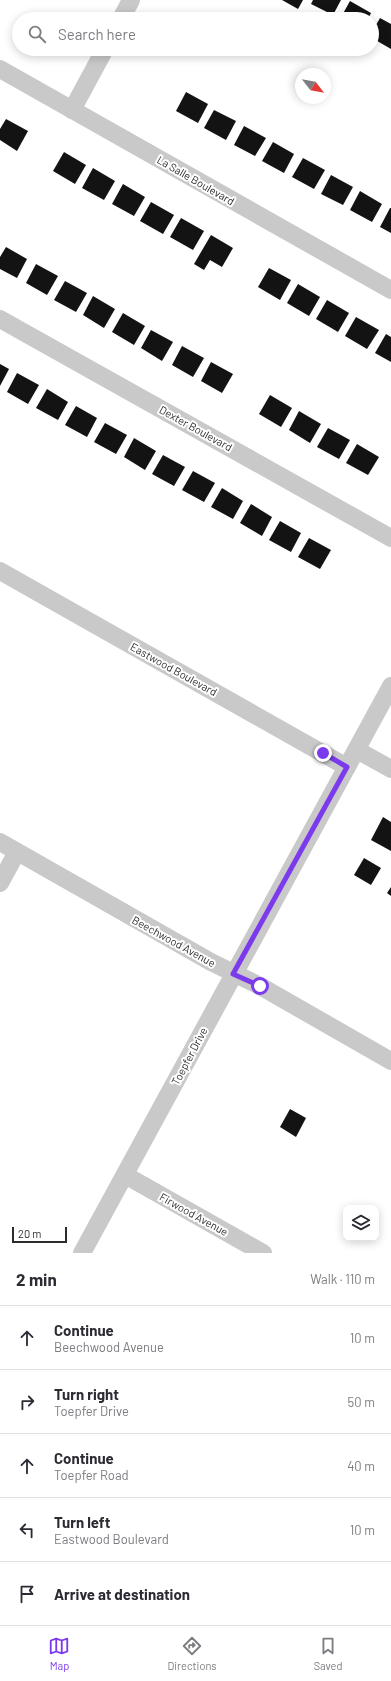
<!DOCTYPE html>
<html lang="en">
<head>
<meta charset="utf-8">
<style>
  body { margin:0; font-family:Barlow,sans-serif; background:#f2f2f3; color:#2b2b33 }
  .controls { position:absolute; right:12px; bottom:12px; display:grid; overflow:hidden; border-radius:8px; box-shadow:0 2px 10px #0003 }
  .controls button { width:36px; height:36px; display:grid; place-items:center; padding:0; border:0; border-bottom:1px solid #e1e1e2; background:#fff; color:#2b2b33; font:20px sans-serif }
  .compass { position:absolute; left:295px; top:68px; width:36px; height:36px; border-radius:50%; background:#fff; box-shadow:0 2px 10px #0003; rotate:121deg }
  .scale { position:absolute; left:12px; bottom:10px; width:55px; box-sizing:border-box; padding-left:4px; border:2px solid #2c2c2c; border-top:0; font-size:11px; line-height:14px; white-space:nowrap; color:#2c2c2c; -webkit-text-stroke:3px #fff; paint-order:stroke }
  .stop { position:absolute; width:12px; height:12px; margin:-9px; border:3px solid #7c3aed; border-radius:50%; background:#fff }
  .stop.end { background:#7c3aed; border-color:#fff; box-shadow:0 1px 4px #0008 }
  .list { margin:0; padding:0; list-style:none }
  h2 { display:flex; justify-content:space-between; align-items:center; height:52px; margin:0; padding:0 16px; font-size:17px }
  h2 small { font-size:13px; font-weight:400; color:#7c7c81 }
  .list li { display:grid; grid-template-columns:26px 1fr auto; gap:12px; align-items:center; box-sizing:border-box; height:64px; padding:0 16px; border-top:1px solid #e1e1e2 }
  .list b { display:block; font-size:15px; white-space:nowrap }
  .list p { margin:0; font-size:13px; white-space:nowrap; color:#7c7c81 }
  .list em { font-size:13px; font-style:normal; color:#7c7c81 }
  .icon { flex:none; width:22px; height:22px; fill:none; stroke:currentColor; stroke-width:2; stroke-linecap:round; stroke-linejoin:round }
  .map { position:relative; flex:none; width:391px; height:1253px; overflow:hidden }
  .search { position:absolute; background:#fff; box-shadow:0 2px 10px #0003; left:12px; right:12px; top:12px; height:44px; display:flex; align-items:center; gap:10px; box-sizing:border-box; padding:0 14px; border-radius:22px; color:#7c7c81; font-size:15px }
  .sheet { height:372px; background:#fff }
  nav { display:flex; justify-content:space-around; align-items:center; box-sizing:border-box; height:56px; border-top:1px solid #e1e1e2; background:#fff; font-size:11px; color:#7c7c81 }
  nav a { display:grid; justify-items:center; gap:2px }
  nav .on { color:#7c3aed }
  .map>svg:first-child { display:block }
</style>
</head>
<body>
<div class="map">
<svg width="391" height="1253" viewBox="0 0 391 1253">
  <rect width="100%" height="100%" fill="#fff"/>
  <g fill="#131313">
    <path d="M282 0H303L298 9Z"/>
    <path d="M313 0H341L333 15 311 4Z"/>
    <path d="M350 1 371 13 368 19H340Z"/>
    <path d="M380 18 391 24V49L372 38V32Z"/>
    <path d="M186 92 208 104 198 123 176 111Z"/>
    <path d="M214 110 236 121 226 140 204 128Z"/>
    <path d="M6 119 28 131 17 151 0 140V129Z"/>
    <path d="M244 126 266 138 255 156 234 145Z"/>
    <path d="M273 142 294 154 284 173 262 161Z"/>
    <path d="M64 152 86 165 75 184 53 171Z"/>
    <path d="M303 158 325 170 314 189 292 177Z"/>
    <path d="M93 168 115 181 104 200 82 188Z"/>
    <path d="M331 175 353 187 343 205 321 194Z"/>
    <path d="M123 184 145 197 134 216 112 204Z"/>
    <path d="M360 191 382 204 372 222 350 210Z"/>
    <path d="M151 202 174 215 163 234 140 221Z"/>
    <path d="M390 208H391V233L380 227Z"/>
    <path d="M181 218 204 231 193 250 170 237Z"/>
    <path d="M211 235 233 248 222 267 210 260 204 270 194 264Z"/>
    <path d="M6 247 27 259 17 278 0 269V257Z"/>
    <path d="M36 264 58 276 47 295 26 283Z"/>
    <path d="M269 268 291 280 280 300 258 287Z"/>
    <path d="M65 281 87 293 76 312 54 300Z"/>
    <path d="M298 284 320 297 309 316 287 303Z"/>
    <path d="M93 296 115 309 104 328 83 315Z"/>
    <path d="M327 300 349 313 338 332 316 319Z"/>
    <path d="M123 313 145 326 134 345 112 332Z"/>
    <path d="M356 317 379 330 367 349 345 336Z"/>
    <path d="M151 330 173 342 162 361 141 348Z"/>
    <path d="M386 334 391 337V362L375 353Z"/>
    <path d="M182 346 204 358 193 377 172 365Z"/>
    <path d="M211 362 233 374 222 393 201 381Z"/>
    <path d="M0 364 9 369 0 386Z"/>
    <path d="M17 373 39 385 28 404 7 392Z"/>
    <path d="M47 389 68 402 58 420 36 408Z"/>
    <path d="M270 395 292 408 281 427 259 414Z"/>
    <path d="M76 406 97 418 87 437 65 425Z"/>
    <path d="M299 411 321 424 310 443 289 430Z"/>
    <path d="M105 423 127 435 116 454 94 442Z"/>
    <path d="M328 428 350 440 339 459 317 447Z"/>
    <path d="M134 438 156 451 145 470 124 457Z"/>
    <path d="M357 444 379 457 368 475 346 463Z"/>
    <path d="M163 455 185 467 174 486 152 474Z"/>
    <path d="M193 471 215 483 204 502 182 490Z"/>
    <path d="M222 488 243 501 233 519 211 507Z"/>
    <path d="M251 504 272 517 262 536 240 523Z"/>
    <path d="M280 521 301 533 291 552 269 540Z"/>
    <path d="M309 538 331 550 320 569 298 557Z"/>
    <path d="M383 817 391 822V851L371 840Z"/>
    <path d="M364 858 381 868 371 885 354 875Z"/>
    <path d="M391 887V896L387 893Z"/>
    <path d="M290 1109 306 1118 296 1137 280 1127Z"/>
  </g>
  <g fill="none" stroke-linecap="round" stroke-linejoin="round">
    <g stroke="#c9c9c9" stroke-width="18">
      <path d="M121 19 131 0"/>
      <path d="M0 69 391 290"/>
      <path d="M72 110 105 49"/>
      <path d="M0 319 391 538"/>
      <path d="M0 571 347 767"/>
      <path d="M357 750 391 769"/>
      <path d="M0 842 211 962 260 986 391 1061"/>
      <path d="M0 883 17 852"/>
      <path d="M125 1175 263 1253"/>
      <path d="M82 1253 391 686"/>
    </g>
  </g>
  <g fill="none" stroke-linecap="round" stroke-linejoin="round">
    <path stroke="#7c3aed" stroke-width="5" d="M260 986 233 974 347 767 323 753"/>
  </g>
  <g text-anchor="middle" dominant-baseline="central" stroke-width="4" stroke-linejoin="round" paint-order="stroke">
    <g font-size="11" fill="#2c2c2c" stroke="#fff">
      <text transform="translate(196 180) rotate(30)">La Salle Boulevard</text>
      <text transform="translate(196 428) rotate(29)">Dexter Boulevard</text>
      <text transform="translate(174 669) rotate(29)">Eastwood Boulevard</text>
      <text transform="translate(174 941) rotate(29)">Beechwood Avenue</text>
      <text transform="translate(189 1056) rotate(-62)">Toepfer Drive</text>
      <text transform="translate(194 1214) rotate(29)">Firwood Avenue</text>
    </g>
  </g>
</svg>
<div class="controls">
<button><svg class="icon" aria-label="layers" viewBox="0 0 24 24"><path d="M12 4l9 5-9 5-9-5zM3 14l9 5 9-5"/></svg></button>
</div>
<svg class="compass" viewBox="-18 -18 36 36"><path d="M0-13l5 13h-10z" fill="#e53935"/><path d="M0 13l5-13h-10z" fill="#7c7c81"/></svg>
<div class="scale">20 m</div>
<div class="stop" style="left:260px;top:986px"></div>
<div class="stop end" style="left:323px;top:753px"></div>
<div class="search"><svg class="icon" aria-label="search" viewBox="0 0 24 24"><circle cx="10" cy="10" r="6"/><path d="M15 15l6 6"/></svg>Search here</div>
</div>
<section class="sheet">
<h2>2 min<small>Walk · 110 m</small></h2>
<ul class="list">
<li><svg class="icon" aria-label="ahead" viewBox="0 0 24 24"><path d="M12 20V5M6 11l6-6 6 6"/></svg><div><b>Continue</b><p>Beechwood Avenue</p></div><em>10 m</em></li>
<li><svg class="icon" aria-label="right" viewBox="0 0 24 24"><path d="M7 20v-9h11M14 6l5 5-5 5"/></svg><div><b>Turn right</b><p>Toepfer Drive</p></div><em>50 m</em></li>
<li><svg class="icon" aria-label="ahead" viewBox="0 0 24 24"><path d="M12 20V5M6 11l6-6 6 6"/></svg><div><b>Continue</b><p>Toepfer Road</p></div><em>40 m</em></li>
<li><svg class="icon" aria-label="left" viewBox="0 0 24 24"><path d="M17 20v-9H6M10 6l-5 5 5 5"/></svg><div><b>Turn left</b><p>Eastwood Boulevard</p></div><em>10 m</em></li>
<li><svg class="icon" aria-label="arrive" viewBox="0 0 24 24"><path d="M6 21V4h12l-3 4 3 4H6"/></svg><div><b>Arrive at destination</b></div></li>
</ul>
</section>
<nav>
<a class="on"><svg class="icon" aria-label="map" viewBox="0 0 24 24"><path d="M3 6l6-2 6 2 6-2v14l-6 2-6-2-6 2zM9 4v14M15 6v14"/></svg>Map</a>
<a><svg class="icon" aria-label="directions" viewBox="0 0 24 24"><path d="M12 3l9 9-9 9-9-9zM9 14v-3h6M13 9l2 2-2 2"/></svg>Directions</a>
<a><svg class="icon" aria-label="saved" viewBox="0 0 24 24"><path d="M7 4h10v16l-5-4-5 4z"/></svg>Saved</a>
</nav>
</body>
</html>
